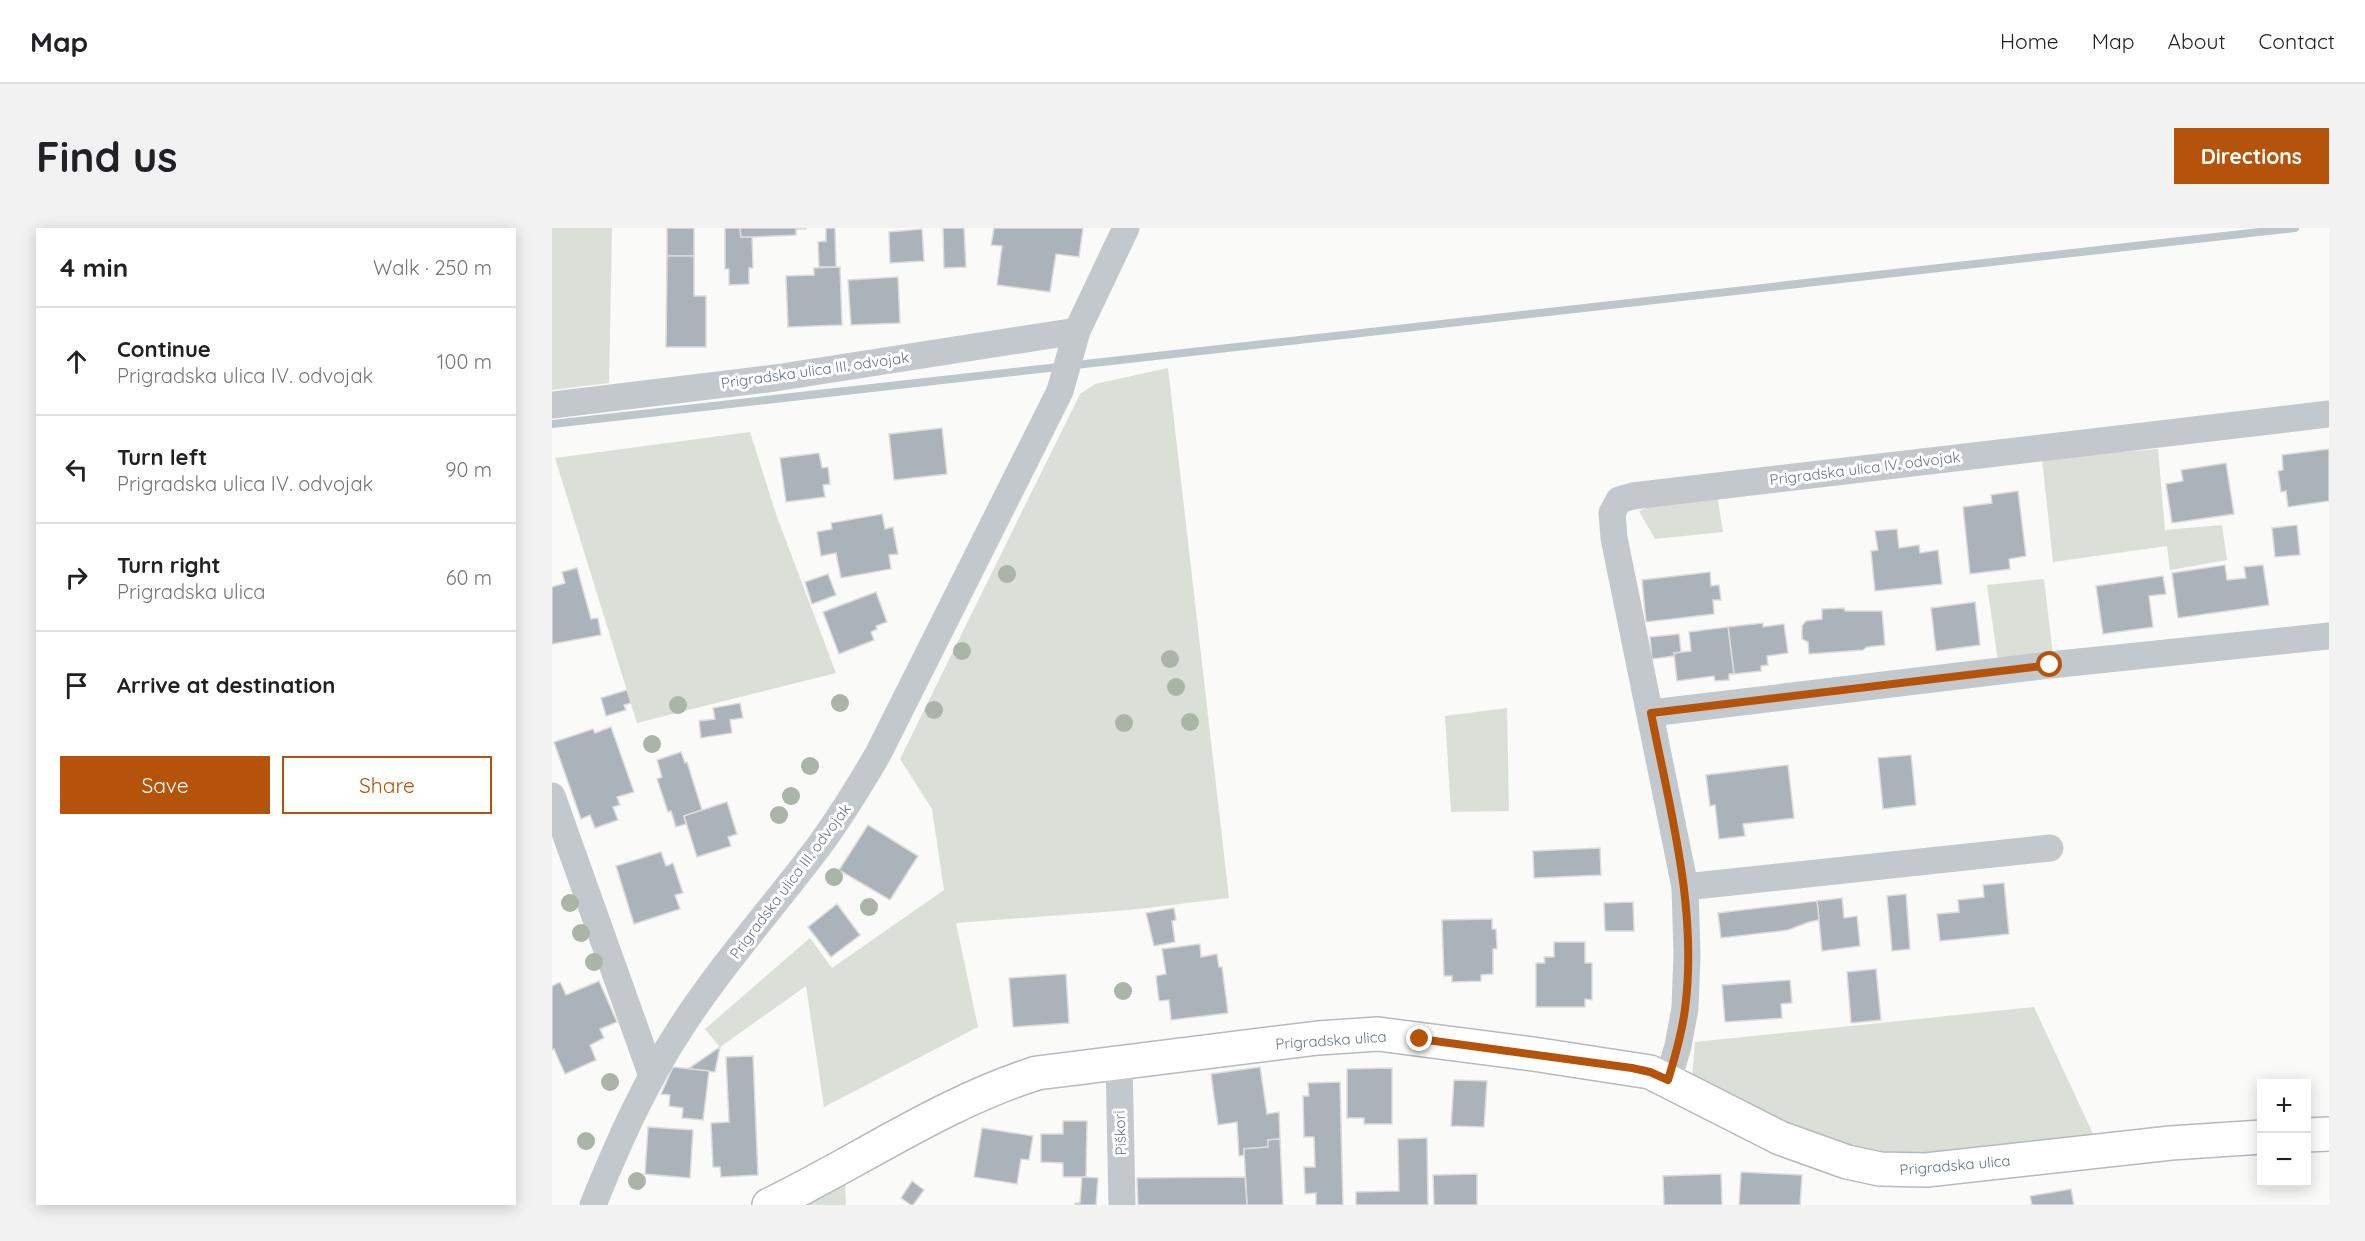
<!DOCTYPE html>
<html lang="en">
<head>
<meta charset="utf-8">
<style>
  body { margin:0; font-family:Quicksand,sans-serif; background:#f2f2f2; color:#202124 }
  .controls { position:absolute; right:18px; bottom:18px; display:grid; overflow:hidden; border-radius:0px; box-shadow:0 3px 15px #0003 }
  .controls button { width:54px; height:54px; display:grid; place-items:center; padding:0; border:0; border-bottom:2px solid #e0e0e0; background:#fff; color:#202124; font:30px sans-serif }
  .stop { position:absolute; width:18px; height:18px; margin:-14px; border:4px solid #b45309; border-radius:50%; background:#fff }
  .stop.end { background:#b45309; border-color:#fff; box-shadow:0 2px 6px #0008 }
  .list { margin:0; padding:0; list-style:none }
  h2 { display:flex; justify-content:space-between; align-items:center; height:78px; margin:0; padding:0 24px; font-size:26px }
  h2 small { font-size:20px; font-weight:400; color:#757577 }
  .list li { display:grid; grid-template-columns:39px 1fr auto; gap:18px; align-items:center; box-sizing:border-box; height:108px; padding:0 24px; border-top:2px solid #e0e0e0 }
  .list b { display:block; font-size:22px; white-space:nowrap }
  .list p { margin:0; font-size:20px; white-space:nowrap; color:#757577 }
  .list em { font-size:20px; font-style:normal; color:#757577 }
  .actions { display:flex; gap:12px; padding:18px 24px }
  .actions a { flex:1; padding:14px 0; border:2px solid #b45309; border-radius:0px; text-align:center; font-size:21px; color:#b45309 }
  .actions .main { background:#b45309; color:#fff }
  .icon { flex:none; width:33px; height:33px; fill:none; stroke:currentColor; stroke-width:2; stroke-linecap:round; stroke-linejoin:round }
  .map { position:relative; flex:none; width:1777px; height:977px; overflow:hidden; border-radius:0px }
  header { display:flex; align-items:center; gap:36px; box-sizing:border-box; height:84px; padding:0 30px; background:#fff; border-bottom:2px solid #e0e0e0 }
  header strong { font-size:28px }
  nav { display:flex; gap:33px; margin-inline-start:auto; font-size:21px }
  .intro { display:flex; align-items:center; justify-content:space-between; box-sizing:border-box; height:144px; padding:0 36px }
  h1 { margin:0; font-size:42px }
  .button { padding:15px 27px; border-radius:0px; background:#b45309; color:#fff; font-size:21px; font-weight:700 }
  main { display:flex; gap:36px; padding:0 36px }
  aside { flex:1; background:#fff; border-radius:0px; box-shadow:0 3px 15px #0003 }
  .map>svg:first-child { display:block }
</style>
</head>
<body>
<header>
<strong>Map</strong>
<nav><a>Home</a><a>Map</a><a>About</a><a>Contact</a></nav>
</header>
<div class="intro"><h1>Find us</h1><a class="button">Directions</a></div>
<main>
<aside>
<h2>4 min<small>Walk · 250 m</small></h2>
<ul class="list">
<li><svg class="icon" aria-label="ahead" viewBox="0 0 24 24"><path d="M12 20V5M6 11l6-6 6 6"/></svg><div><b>Continue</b><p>Prigradska ulica IV. odvojak</p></div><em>100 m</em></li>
<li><svg class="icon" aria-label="left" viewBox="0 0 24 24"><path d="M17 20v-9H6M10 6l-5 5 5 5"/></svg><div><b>Turn left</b><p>Prigradska ulica IV. odvojak</p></div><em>90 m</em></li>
<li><svg class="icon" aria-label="right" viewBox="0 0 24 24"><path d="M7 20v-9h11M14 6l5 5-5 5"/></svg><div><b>Turn right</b><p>Prigradska ulica</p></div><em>60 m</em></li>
<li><svg class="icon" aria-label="arrive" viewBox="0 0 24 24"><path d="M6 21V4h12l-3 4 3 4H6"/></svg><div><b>Arrive at destination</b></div></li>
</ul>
<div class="actions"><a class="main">Save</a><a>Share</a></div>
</aside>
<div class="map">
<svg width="1777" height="977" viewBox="0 0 1777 977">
  <rect width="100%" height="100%" fill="#fafaf8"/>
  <g fill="#dadfd7">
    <path d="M0 0H60L57 155 0 162Z"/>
    <path d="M616 140 677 670 578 682 404 695 426 799 272 879 254 758 168 819 153 801 258 710 280 740 392 662 380 581 348 531 528 166 543 156Z"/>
    <path d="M198 204 225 289 284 445 85 495 3 230Z"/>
    <path d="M1606 221 1613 302 1670 297 1675 332 1618 342 1615 318 1501 334 1490 230Z"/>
    <path d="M1165 266 1171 304 1103 311 1087 283 1110 274Z"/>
    <path d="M1492 351 1501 427 1446 433 1435 357Z"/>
    <path d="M955 480 957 583 899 584 893 488Z"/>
    <path d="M1482 779 1543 910 1377 929 1290 921 1212 889 1140 850 1143 814Z"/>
    <path d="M293 954 294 977H253Z"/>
  </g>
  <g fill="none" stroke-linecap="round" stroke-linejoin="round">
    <path stroke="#bbc7cb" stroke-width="8" d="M0 196 1743 0"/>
  </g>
  <g fill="#aab3b9" stroke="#dcdcda" stroke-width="1.5">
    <rect x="115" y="0" width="27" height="28"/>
    <path d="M173 0H188L189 9H200L201 40H197V56L177 57V41H173Z"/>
    <path d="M188 0H254V1H244V7L200 9H189Z"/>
    <path d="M274 0H283L284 39H267L266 14 274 13Z"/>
    <path d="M391 0H412L414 39 392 40Z"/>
    <path d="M442 0H531L527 29 504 26 498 64 445 57 450 18 439 17Z"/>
    <path d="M370 1 372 33 338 35 337 4Z"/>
    <path d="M115 28H142V68H154V119H114Z"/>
    <path d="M288 39 290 97 236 99 234 48 262 47V40Z"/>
    <path d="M346 49 348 95 299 97 296 52Z"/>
    <path d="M390 200 395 246 342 252 337 206Z"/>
    <path d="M1777 221V273L1736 279 1734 263 1729 264 1726 243 1731 242 1730 227Z"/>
    <path d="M267 225 270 240 276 239 278 256 271 257 273 269 234 274 228 230Z"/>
    <path d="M1674 235 1682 286 1620 295 1614 256 1631 253 1629 242Z"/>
    <path d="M1466 263 1474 328 1457 331 1458 341 1418 346 1411 279 1440 275 1439 267Z"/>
    <path d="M330 286 333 301 341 299 346 326 337 327 339 341 289 350 284 325 269 328 265 304 280 301 279 295Z"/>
    <path d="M1745 297 1748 327 1723 329 1720 300Z"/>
    <path d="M1345 301 1347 320 1367 317 1368 325 1386 322 1390 356 1323 363 1319 323 1326 322 1323 303Z"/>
    <path d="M1673 337 1675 352 1694 350 1692 339 1711 337 1717 377 1626 390 1620 345Z"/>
    <path d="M25 340 39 391 46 390 49 407 0 416V359L13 355 10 344Z"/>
    <path d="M1158 344 1159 358 1167 357 1169 372H1161L1162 386 1094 394 1090 352Z"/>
    <path d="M276 346 284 367 260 376 253 354Z"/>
    <path d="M1611 348 1614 366 1597 368 1601 399 1551 406 1544 358Z"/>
    <path d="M324 364 335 394 324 398 325 401 319 404 322 412 287 426 271 384Z"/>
    <path d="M1423 374 1428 417 1384 423 1379 380Z"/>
    <path d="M1292 380 1293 383H1330L1333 417 1315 419 1311 422 1257 426 1256 414 1250 411V398L1254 393 1270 391V381Z"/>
    <path d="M1211 395V399L1232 396 1236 425 1215 428 1216 437 1209 438V443L1182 446 1176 399Z"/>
    <path d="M1176 399 1182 446H1177V452L1163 453 1162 448 1125 453 1122 425 1139 423 1137 404Z"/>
    <path d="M1127 406 1129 424 1122 425V428L1100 431 1098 409Z"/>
    <path d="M75 462 79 475 72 477 74 482 54 488 49 470Z"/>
    <path d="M188 475 191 490 178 492 180 505 149 510 147 493 163 491 161 480Z"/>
    <path d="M59 499 82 564 65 569 68 577 61 579 66 592 43 600 38 587 29 591 2 514 41 501 43 505Z"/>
    <path d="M129 524 133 535 135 534 150 582 132 588 134 596 124 599 119 583 116 584 105 551 110 549 105 532Z"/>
    <path d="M1359 527 1364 577 1331 581 1326 530Z"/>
    <path d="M1236 537 1242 590 1191 596 1193 608 1167 611 1163 577 1158 578 1154 547Z"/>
    <path d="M175 574 185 606 176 609 179 618 145 629 132 588Z"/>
    <path d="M316 597 366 628 338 672 287 642Z"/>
    <path d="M1048 620 1049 647 982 650 981 623Z"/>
    <path d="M109 624 114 638 121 635 131 665 123 667 128 681 82 696 64 638Z"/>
    <path d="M1452 655 1457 706 1388 713 1385 686 1407 684 1406 672 1432 669 1431 657Z"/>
    <path d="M1354 666 1358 721 1340 723 1335 668Z"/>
    <path d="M1290 670 1292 690 1305 688 1308 718 1270 723 1265 673Z"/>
    <path d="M1265 673 1267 692 1257 694 1236 702 1169 710 1166 685Z"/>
    <path d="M1081 674 1082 703H1053L1052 675Z"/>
    <path d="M285 676 308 707 279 729 256 699Z"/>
    <path d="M622 680 624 692 620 693 623 714 602 718 594 685Z"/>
    <path d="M940 691V701H944L945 721H941V746L929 747V753L900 754V748H892L890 692Z"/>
    <path d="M1002 714H1033V735H1040V772L1033 771V779H984V735H993L992 729H1002Z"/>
    <path d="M648 716 649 729 665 726 667 739H670L676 785 619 792 617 772 607 773 604 748 614 746 610 721Z"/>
    <path d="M1324 741 1329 792 1299 795 1295 744Z"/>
    <path d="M514 746 517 795 461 799 457 750Z"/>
    <path d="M1238 752 1240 775 1229 776 1230 790 1173 794 1170 757Z"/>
    <path d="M47 753 65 794 48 801 52 810 38 817 44 832 13 846 2 821 0 822V758L8 754 14 767Z"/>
    <path d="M168 819 163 844 136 841Z"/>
    <path d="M201 828 206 947 169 949 168 939H161L159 895 177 894 174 829Z"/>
    <path d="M121 839 157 843 151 892 130 890 131 880 117 878 118 867 109 866Z"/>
    <path d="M708 839 715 886 727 884 728 911 716 912V919L692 921V927L687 928 685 894 666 897 659 846Z"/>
    <path d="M840 840V896H812V890H795V841Z"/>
    <path d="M902 852 935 853 932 899 899 898Z"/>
    <path d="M788 854 791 977H764V965L753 966 752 939H763L762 909H752L751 868H757L756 855Z"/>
    <path d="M511 893H535L534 949H511V935L489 934V906H511Z"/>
    <path d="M96 899 141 902 138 950 93 946Z"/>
    <path d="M430 900 481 908 477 932 469 931 465 956 422 949Z"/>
    <path d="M875 910 876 977H804V964L847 963 846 911Z"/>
    <path d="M728 911 731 977H695L692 921 716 919V912Z"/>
    <path d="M1189 944 1250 947 1248 977H1187Z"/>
    <path d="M925 946V977H882L881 947Z"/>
    <path d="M1169 946 1170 977H1112L1111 948Z"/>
    <path d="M530 949 546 950 544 977H523V975H528Z"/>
    <path d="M693 949 695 977H586L585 950Z"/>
    <path d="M360 953 372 962 361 977H359L349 970Z"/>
    <path d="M1519 961 1522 977H1480L1478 968Z"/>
  </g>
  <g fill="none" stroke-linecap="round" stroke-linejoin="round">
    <g stroke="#b5babe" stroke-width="36">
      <g id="major">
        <path d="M1754 907 1777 906"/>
        <path d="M217 977C306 934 390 875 485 845L766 810 826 806 981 826 1098 844 1228 910 1295 934 1328 941 1374 942 1619 915 1710 909"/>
      </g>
    </g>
    <g stroke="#c3c8cc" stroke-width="27">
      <path d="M0 177 223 150 525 103"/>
      <path d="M1099 485 1498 437 1777 408"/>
      <path d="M0 568 100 848"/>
      <path d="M1133 659 1498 620"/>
      <path d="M567 833 570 977"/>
      <path d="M1116 852 1126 818 1133 780 1135 727 1133 659 1062 310 1060 285 1067 272 1081 268 1777 186"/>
      <path d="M41 977C66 915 93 854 130 798 171 735 222 678 267 618 289 588 308 557 326 526L508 163 525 103 574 0"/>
    </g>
    <use href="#major" stroke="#fff" stroke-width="33"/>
  </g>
  <g fill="#aab4a7">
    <circle cx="455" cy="346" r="9"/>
    <circle cx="410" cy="423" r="9"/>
    <circle cx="618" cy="431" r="9"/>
    <circle cx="624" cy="459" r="9"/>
    <circle cx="288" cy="475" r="9"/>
    <circle cx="126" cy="477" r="9"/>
    <circle cx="382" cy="482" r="9"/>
    <circle cx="638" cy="494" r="9"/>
    <circle cx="572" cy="495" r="9"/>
    <circle cx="100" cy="516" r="9"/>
    <circle cx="258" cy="538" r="9"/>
    <circle cx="239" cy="568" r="9"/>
    <circle cx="227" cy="587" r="9"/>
    <circle cx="282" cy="649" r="9"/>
    <circle cx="18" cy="675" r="9"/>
    <circle cx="317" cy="679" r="9"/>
    <circle cx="29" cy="705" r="9"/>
    <circle cx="42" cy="734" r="9"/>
    <circle cx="571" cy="763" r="9"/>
    <circle cx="58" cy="854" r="9"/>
    <circle cx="34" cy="913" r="9"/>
    <circle cx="85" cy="953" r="9"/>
  </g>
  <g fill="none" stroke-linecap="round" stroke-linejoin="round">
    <path stroke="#b45309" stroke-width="8" d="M868 811 1080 840 1098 844 1116 852C1123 829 1130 805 1133 781 1146 682 1118 582 1099 485L1498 437"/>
  </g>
  <g text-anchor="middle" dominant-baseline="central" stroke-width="6" stroke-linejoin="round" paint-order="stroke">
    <g font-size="15" fill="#657683" stroke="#fff">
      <text transform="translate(263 142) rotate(-8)">Prigradska ulica III. odvojak</text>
      <text transform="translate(1313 240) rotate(-7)">Prigradska ulica IV. odvojak</text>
      <text transform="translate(238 653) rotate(-53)">Prigradska ulica III. odvojak</text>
      <text transform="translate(779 812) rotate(-4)">Prigradska ulica</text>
      <text transform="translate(568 905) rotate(-92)">Piškori</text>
      <text transform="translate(1403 937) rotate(-5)">Prigradska ulica</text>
    </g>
  </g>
</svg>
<div class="controls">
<button>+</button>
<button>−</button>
</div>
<div class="stop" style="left:1498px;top:437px"></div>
<div class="stop end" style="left:868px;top:811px"></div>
</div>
</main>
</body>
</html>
